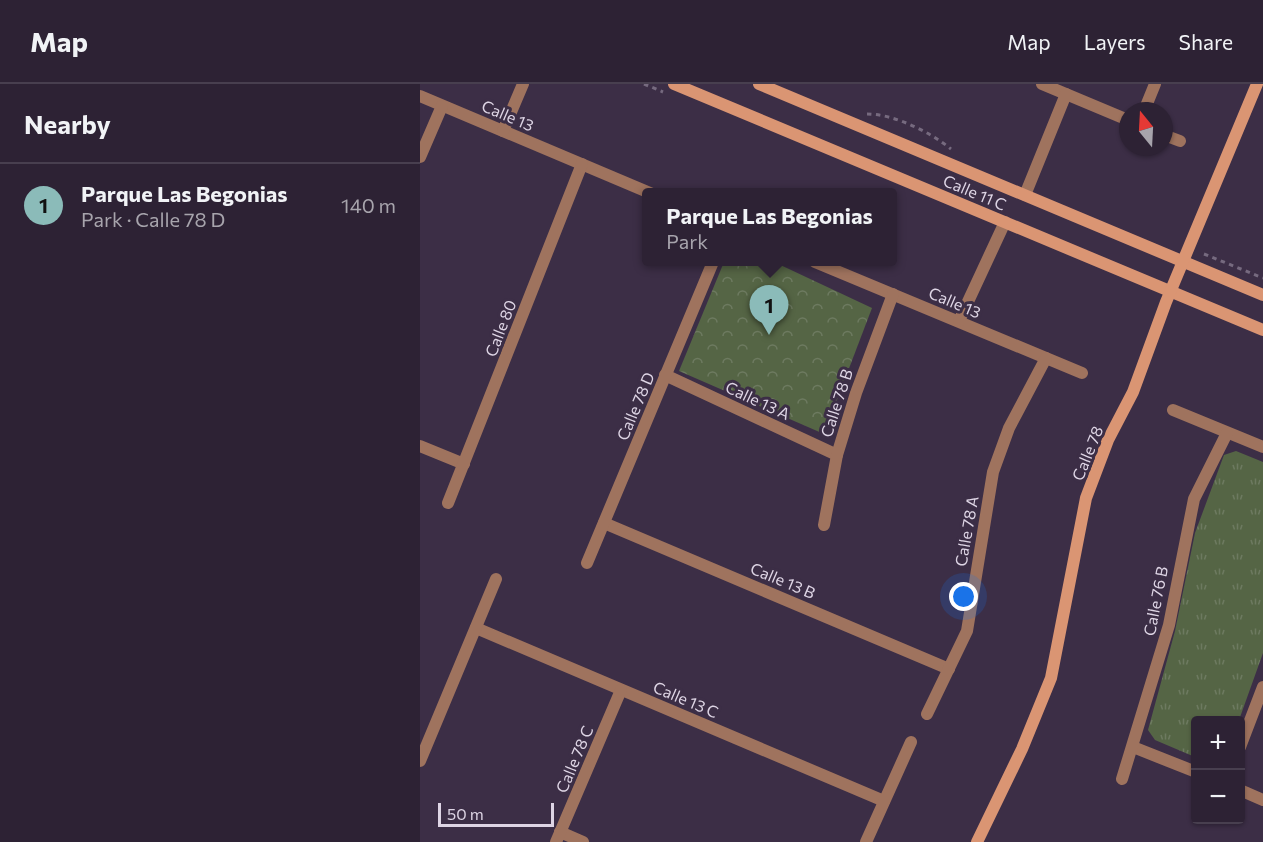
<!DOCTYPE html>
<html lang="en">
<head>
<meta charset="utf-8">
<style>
  body { margin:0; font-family:Commissioner,sans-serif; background:#352a3c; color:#f1f3f6 }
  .controls { position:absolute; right:18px; bottom:18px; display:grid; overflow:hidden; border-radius:6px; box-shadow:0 2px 4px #0004 }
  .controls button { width:54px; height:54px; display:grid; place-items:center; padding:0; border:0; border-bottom:2px solid #483f4f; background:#2d2234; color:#f1f3f6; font:30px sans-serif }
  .compass { position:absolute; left:699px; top:18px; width:54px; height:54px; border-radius:50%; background:#2d2234; box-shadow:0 2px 4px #0004; rotate:342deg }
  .scale { position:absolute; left:18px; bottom:15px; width:116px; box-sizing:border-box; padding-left:6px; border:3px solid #ded5e5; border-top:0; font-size:16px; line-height:21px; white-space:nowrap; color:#ded5e5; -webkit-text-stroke:4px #3c2e46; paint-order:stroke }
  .you { position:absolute; left:544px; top:513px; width:21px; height:21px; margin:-15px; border:4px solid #fff; border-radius:50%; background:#1a73e8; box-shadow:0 0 0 9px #1a73e833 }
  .badge { display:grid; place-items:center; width:39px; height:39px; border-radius:50%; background:#8bbbb9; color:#111; font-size:20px; font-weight:700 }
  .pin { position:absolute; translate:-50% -50px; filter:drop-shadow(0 2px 3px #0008) }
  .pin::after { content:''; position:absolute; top:32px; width:21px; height:18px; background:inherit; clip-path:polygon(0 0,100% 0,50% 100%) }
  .popup { position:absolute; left:222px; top:104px; width:255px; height:78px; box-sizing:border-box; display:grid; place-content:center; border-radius:6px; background:#2d2234; filter:drop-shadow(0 2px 4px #0005); font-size:20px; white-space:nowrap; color:#a7a4ac }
  .popup b { font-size:22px; color:#f1f3f6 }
  .popup::after { content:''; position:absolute; left:50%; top:100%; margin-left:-12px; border:12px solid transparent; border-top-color:#2d2234 }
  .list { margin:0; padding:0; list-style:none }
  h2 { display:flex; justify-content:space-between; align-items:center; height:78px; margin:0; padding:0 24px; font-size:26px }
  h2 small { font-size:20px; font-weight:400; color:#a7a4ac }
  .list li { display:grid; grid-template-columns:39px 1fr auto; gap:18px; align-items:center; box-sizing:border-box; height:84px; padding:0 24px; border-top:2px solid #483f4f }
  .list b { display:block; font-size:22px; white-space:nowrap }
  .list p { margin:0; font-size:20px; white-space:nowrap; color:#a7a4ac }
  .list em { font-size:20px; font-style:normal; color:#a7a4ac }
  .map { position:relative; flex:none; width:843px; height:758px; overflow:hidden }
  header { display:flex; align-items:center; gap:36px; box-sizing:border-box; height:84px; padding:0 30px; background:#2d2234; border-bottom:2px solid #483f4f }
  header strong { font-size:28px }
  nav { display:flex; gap:33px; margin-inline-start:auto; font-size:21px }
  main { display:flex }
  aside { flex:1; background:#2d2234 }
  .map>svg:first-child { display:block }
</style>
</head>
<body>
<header>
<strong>Map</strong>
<nav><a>Map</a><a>Layers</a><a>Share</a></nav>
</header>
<main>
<aside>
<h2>Nearby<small></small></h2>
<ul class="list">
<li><span class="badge">1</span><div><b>Parque Las Begonias</b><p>Park · Calle 78 D</p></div><em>140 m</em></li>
</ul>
</aside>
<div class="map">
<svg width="843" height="758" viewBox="0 0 843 758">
  <defs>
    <pattern id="forest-crowns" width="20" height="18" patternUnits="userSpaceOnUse" patternTransform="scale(1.5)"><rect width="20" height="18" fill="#556545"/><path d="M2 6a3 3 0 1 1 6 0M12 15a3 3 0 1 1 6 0" fill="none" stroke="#6d7a60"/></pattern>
    <pattern id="park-tufts" width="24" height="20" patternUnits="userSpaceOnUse" patternTransform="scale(1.5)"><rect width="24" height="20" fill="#556545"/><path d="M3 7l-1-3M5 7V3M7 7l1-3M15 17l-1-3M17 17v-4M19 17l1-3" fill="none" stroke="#6d7a60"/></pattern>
  </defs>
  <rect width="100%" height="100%" fill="#3c2e46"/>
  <path fill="url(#forest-crowns)" d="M304 178H354L452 224 404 350 259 287Z"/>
  <path fill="url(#park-tufts)" d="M816 367 843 378V569L819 636H776L775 673 735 656 728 646 755 547 775 449 804 371Z"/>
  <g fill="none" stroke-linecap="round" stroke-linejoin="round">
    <g stroke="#766a7f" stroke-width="3" stroke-dasharray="4.5 4.5" stroke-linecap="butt">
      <path d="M224 0 243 8"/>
      <path d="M447 30C474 30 510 48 531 65"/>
      <path d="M784 170 843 194"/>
    </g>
    <g stroke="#9f735e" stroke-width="12">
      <path d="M622 0 708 36"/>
      <path d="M0 12 230 109"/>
      <path d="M724 27 735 0"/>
      <path d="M83 47 103 0"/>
      <path d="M744 51 760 57"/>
      <path d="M0 73 22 22"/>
      <path d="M605 111 646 10"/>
      <path d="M395 178 662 289"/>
      <path d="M539 237 585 138"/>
      <path d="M245 291 417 371"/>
      <path d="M753 326 843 363"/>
      <path d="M0 362 44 380"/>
      <path d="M28 419 162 80"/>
      <path d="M184 439 529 585"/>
      <path d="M404 441 417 371 436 309 473 210"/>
      <path d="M167 479 293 178"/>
      <path d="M56 544 464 717"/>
      <path d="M507 630 547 547 573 388 589 344 626 274"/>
      <path d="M713 663 776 688"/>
      <path d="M820 663 843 603"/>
      <path d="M0 677 76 495"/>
      <path d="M702 695 749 541 774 415 807 349"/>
      <path d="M820 706 843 716"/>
      <path d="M140 748 163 758"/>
      <path d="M136 758 201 606"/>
      <path d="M446 758 491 658"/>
    </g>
    <g stroke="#da9573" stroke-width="12">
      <path d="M254 0 843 246"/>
      <path d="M339 0 843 211"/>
      <path d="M557 758 602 665 631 594 666 414 688 356 713 308 746 218 837 0"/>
    </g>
  </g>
  <g text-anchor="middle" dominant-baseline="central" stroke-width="6" stroke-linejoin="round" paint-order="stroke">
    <g font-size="16" fill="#ded5e5" stroke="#3c2e46">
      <text transform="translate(88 31) rotate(23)">Calle 13</text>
      <text transform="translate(555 108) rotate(23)">Calle 11 C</text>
      <text transform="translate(535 218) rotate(23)">Calle 13</text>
      <text transform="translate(80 244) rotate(-69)">Calle 80</text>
      <text transform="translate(338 316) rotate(25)">Calle 13 A</text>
      <text transform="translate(416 319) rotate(-72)">Calle 78 B</text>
      <text transform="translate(215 322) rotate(-67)">Calle 78 D</text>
      <text transform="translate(667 369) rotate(-68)">Calle 78</text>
      <text transform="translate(546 447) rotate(-80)">Calle 78 A</text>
      <text transform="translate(363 496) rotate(23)">Calle 13 B</text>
      <text transform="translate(735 517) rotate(-79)">Calle 76 B</text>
      <text transform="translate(266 615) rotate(23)">Calle 13 C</text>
      <text transform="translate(154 675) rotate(-67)">Calle 78 C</text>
    </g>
  </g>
</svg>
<div class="controls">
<button>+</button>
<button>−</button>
</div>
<svg class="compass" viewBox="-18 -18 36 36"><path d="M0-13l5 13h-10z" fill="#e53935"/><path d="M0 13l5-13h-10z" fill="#a7a4ac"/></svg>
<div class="scale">50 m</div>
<div class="you"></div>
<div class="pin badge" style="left:349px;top:251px">1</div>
<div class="popup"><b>Parque Las Begonias</b>Park</div>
</div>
</main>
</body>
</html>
